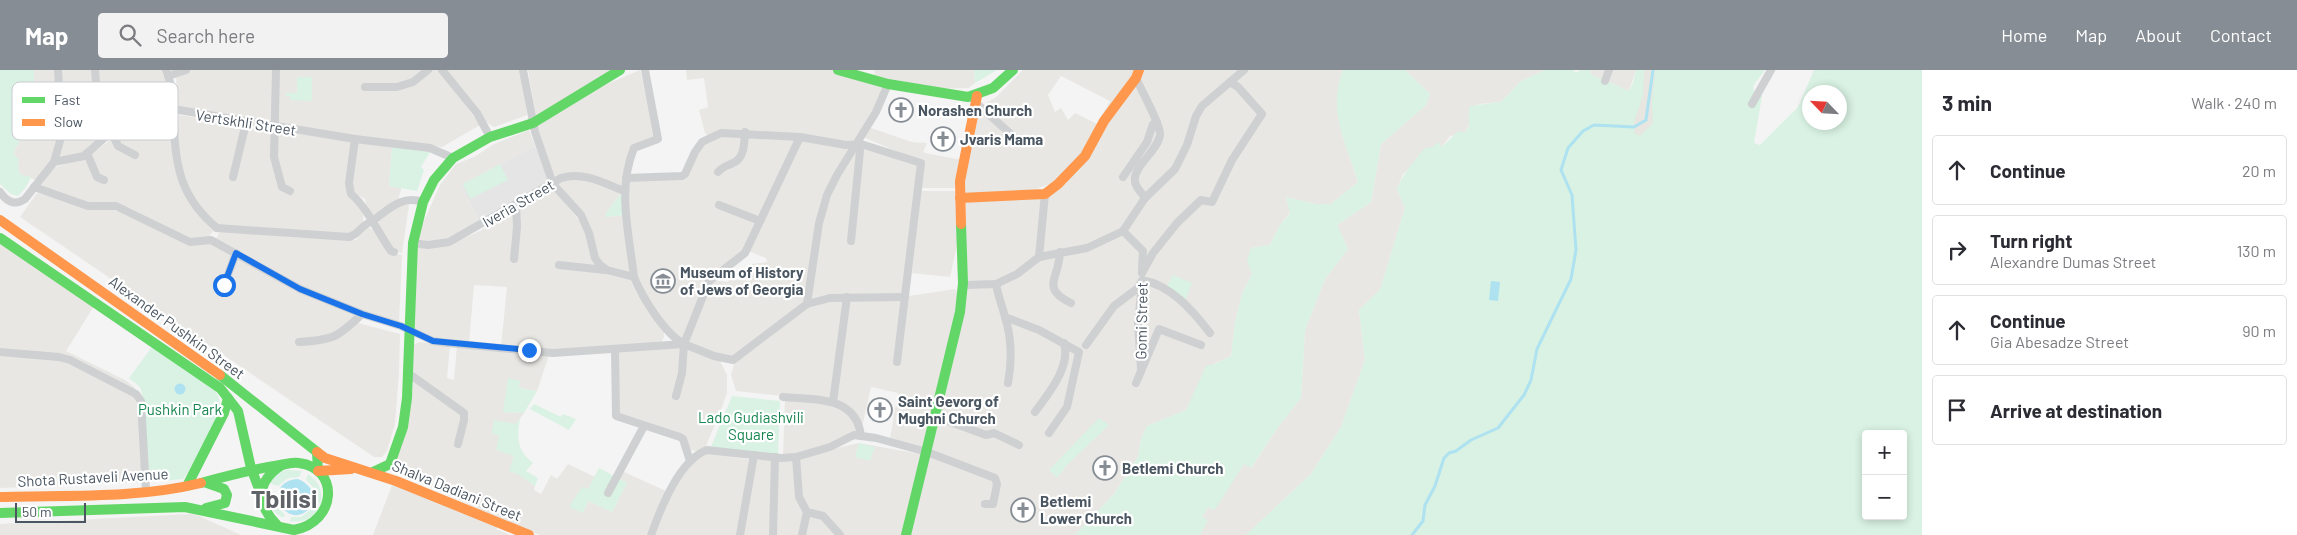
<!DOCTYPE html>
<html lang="en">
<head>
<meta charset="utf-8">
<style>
  body { margin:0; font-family:Barlow,sans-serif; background:#f2f2f3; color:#2b2b33 }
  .controls { position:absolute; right:15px; bottom:15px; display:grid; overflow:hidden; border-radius:5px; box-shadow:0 2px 8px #0003 }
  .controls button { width:45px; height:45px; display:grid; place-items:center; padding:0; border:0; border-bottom:1px solid #e1e1e2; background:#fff; color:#2b2b33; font:25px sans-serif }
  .compass { position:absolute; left:1802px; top:15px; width:45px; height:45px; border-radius:50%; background:#fff; box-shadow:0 2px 8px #0003; rotate:295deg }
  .scale { position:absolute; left:15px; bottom:12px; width:71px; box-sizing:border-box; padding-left:5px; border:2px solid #4a5661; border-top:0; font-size:14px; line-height:18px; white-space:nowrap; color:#4a5661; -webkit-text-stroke:4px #fff; paint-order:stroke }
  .stop { position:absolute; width:15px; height:15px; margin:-11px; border:4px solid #1a73e8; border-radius:50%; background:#fff }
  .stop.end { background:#1a73e8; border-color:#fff; box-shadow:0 1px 5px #0008 }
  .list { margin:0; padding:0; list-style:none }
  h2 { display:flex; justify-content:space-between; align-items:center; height:65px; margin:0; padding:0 20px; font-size:21px }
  h2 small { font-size:16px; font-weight:400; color:#7c7c81 }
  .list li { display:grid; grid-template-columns:32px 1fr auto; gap:15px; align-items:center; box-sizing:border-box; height:70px; margin:0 10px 10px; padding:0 10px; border:1px solid #e1e1e2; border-radius:5px }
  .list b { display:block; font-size:19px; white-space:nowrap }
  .list p { margin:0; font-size:16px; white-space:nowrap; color:#7c7c81 }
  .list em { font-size:16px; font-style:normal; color:#7c7c81 }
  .icon { flex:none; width:28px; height:28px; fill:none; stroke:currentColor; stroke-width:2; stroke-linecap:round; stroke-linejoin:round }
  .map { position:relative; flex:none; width:1922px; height:465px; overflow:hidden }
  header { display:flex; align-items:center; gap:30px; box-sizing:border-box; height:70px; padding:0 25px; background:#868d94; color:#fff }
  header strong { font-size:24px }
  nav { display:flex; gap:28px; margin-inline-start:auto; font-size:18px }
  .search { width:350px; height:45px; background:#f2f2f3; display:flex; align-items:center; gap:12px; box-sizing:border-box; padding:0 18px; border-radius:5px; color:#7c7c81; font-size:19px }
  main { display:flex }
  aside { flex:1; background:#fff }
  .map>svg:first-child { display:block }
</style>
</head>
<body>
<header>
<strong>Map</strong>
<div class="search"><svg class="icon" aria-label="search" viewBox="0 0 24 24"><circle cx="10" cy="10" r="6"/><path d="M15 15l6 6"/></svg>Search here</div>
<nav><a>Home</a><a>Map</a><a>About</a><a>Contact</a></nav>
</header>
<main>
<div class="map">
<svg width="1922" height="465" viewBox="0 0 1922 465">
  <rect width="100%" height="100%" fill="#f4f4f4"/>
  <g fill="#e8e7e3" fill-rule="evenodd">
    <path d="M34 0H55L59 45 55 79 46 100 36 110 19 104 18 88 14 86 15 78 18 75 34 30Z"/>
    <path d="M59 0H164L170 38 122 49 88 81 58 90Z"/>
    <path d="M189 0H275L273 54 177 38 176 4Z"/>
    <path d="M278 0H440L480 55 442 77 277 57Z"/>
    <path d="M446 0H521L527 45 494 57 485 51Z"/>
    <path d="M528 0H611L536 46Z"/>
    <path d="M640 0 656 69 638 74 623 117 587 104 555 109 536 57 605 15Z"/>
    <path d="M686 0H833L886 16 857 68 852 71 708 66 705 63 699 40 708 37 704 8 687 10Z"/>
    <path d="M875 0H974L975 13 968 18 928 19 874 6Z"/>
    <path d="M1023 0H1136L1084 86 1050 114 1033 120 964 126 966 91 976 47 980 38 997 26ZM1061 6 1110 31 1097 54 1075 43 1068 50 1061 38 1055 42 1048 25Z"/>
    <path d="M1140 0H1343L1340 9 1342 65 1358 112 1331 134H1316L1286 127 1290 142 1279 157 1270 175 1251 178 1252 204 1242 224 1235 253 1231 286 1214 294 1186 340 1147 356 1141 369 1138 387 1114 424 1075 465H907L962 243 966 130 1034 125 1068 106Z"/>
    <path d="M1405 0H1545L1521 11 1501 32 1479 34 1465 63 1450 66 1442 77H1433L1417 87 1413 95 1403 104 1397 119 1405 138 1380 220 1359 240 1365 290 1341 357 1311 404 1246 465H1200L1207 451 1202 447 1208 437 1213 440 1244 393 1252 397 1276 360 1301 328 1305 260 1325 209 1348 179 1337 155 1371 132 1381 74 1426 35 1430 24Z"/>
    <path d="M1591 0H1636L1629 21 1589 4Z"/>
    <path d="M172 42 179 113 214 160 207 169 192 171 132 139 112 133 87 134 40 118 53 98 87 87 109 71 128 51Z"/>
    <path d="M179 45 352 72 347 114 364 142 363 151 358 162 350 165 218 156 205 146 185 114 177 75Z"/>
    <path d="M868 57 912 72 927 73 923 82 925 83 962 90 958 118H920L922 92 863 67Z"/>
    <path d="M529 60 535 76 461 115 480 153 448 168 429 171 418 170 420 160 440 115 456 94 474 87 494 74Z"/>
    <path d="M721 65 798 69 744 183 714 203 683 271 675 267 643 223 635 206 625 126 627 109 682 108 702 74Z"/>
    <path d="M801 69 852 80 830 114 806 230 734 288 715 284 687 271 713 210 728 212 729 209 750 211 752 194 767 192 766 188 748 181Z"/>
    <path d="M357 72 392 77 389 116 402 117 398 129 372 149 368 143 365 129 354 123 352 119Z"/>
    <path d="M861 72 919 93 902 225 808 232 824 146 833 115Z"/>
    <path d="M573 107 585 109 622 122 606 143 607 147 625 145 631 204 607 197 600 192 579 140 558 113Z"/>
    <path d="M552 116 582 154 595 189 629 207 637 224 664 261V267L660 274 565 281 501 276 507 217 474 215 469 273 439 271 414 258 417 176 453 173 484 159Z"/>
    <path d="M921 121H956L957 175 950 207 912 203Z"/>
    <path d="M37 123 86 137 109 139 130 144 167 164 215 173 352 242 358 253 400 264 399 302 395 354 387 381 382 387H374L20 147Z"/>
    <path d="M401 133 409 135 402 183 392 181 378 159 379 149Z"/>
    <path d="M368 157 379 164 390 182 402 185 399 253 363 242 303 218 216 169 221 159H240L288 167 356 170Z"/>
    <path d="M0 171 94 236 66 281 125 310 134 317 137 322 145 412 0 418Z"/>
    <path d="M955 219 959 225 955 253 927 372 921 377 890 368 898 323 871 317 862 357 834 330 847 228 902 227Z"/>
    <path d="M845 231 831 331 736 321 731 305 734 294 814 233Z"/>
    <path d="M419 272 450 275 447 308 454 310 457 276 549 285 537 321 519 318 503 342 524 343 516 354 499 366 514 386 510 401 519 404 535 416 534 420 541 424 551 405 557 409 568 394 595 407 588 419 570 436 583 443 588 431 612 442 627 413 617 408 622 401 666 421 646 465H540L500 449 396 401 395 389 409 346 413 319V275Z"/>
    <path d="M683 276 714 287 720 291 727 305V323L719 345 705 378 696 381 686 379 682 367 618 344V282Z"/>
    <path d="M785 331 832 333 853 347 859 365 837 378 859 373 920 384 923 386 902 465H655L673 421 694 390 708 383 752 390H799L807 387 783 386Z"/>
    <path d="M394 410 499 453 496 459 510 465H373Z"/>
    <path d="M191 444 199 446 241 465H0V454Z"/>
  </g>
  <path fill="#e6e5e6" d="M535 76 551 113 480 153 461 115Z"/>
  <g fill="#d9f2e3" fill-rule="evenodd">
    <path d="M0 0H34V30L18 75 15 78 14 85 18 88 19 104 31 107 26 117 18 126 11 124 0 114Z"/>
    <path d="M974 0H997L975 13Z"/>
    <path d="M1343 0H1405L1430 24 1426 35 1381 74 1371 132 1337 155 1348 179 1325 209 1305 260 1301 328 1276 360 1251 398 1244 394 1216 438 1213 440 1208 437 1202 447 1208 450 1200 465H1075L1114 424 1138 387 1141 369 1147 356 1186 340 1206 296 1215 294 1231 286 1235 253 1242 224 1252 204 1247 190 1251 178 1270 175 1279 157 1290 143 1286 127 1316 134H1331L1358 112C1346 72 1327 42 1343 0Z"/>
    <path d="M1545 0H1573L1576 3 1580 0H1591L1590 4 1629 21 1633 13 1636 0H1765L1753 16 1754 22 1762 26 1754 73 1760 75 1798 37 1814 0H1922V465H1246L1311 404 1341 357 1365 290 1359 240 1380 220 1405 138 1397 119C1403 103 1414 91 1425 78L1433 77 1438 72 1442 77 1458 61 1465 63 1469 56V36L1501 32 1521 11ZM1810 22H1840V52H1810ZM1866 364H1903V446H1866Z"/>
    <path d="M297 7H312V31L290 30V26H286V23H297Z"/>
    <path d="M392 77 430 82 421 97 424 100 417 121 389 116Z"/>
    <path d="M500 94 508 110 470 129 463 114Z"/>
    <path d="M622 122 625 145 606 147V143Z"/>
    <path d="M1173 205 1192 213 1185 231 1166 218Z"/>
    <path d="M152 277 212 316C219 325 221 332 219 343L192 397 183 409 150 412 142 323 140 317 129 308Z"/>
    <path d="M508 308 520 311 519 318 537 321 524 343 503 342Z"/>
    <path d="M732 326 780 331 778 386 710 379Z"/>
    <path d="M534 334 561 347 563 344 576 349 569 360 530 339Z"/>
    <path d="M520 348C517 367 516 380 533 393L526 401 538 408 535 416 519 405 509 401 514 386 496 380 499 366 492 363 494 350 516 354Z"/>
    <path d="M1099 348 1109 355 1066 396 1057 408 1049 400Z"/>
    <path d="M859 373 875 377 870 391 855 387Z"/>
    <path d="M599 398 627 413 612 442 588 431 583 443 569 437 582 417 588 419Z"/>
    <path d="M286 400 302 401 299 407 288 408 278 416 269 413 277 404Z"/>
    <path d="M308 404C319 412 323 420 321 434L315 431V419L306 410Z"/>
    <path d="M267 420 275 423 276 435 285 445 283 448C272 442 267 433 267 420Z"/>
    <path d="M313 438 318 440C310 449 302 453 290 451L291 447H301Z"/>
  </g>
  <path fill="#e7e6e1" d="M1646 0H1655L1652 32 1653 53 1640 66 1634 63V51L1643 26 1644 2Z"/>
  <g fill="#aee2f0" fill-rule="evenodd">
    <path d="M1491 211 1500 212 1498 231 1489 230Z"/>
    <circle cx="180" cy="319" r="5.5"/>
    <path d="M298 409C311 414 320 429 308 440 284 461 261 411 298 409ZM296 421 301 424V428L298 432 294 433 289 427 291 423Z"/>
  </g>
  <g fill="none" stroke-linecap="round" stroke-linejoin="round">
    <path stroke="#aee2f0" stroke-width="3" d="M1412 465 1423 451 1425 435 1435 416 1444 388 1449 383 1456 381 1471 370 1498 358 1524 325 1531 310 1537 279 1571 209 1576 180 1572 125 1561 100 1568 78 1583 61 1594 55 1634 57 1646 50 1653 0"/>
    <g stroke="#ced0d2" stroke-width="8">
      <path d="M95 0 97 25 103 55 112 63 118 76 135 85"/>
      <path d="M166 0C173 16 173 37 174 54 175 98 182 129 217 158"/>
      <path d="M276 0 274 87 282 117 290 121"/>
      <path d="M442 0 477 43 490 67"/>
      <path d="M523 0 535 62 553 114 581 145 589 163 595 188 600 195 607 200 634 207C642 227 664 263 684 274"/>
      <path d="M168 6 186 0"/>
      <path d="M1136 8C1141 20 1161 55 1160 65 1158 81 1132 97 1135 112 1136 118 1142 123 1145 128"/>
      <path d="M1605 11 1609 0"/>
      <path d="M365 17H397L413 12 428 0"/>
      <path d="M975 32 1014 67"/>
      <path d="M1752 34 1771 0"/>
      <path d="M355 69 349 113 351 124C366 136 379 164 391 181L394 182"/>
      <path d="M87 83 97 107 104 110"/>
      <path d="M54 92 62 64 58 0"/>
      <path d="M718 102C723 96 728 96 735 92 745 86 744 72 745 62"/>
      <path d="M233 107 246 53"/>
      <path d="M1123 107 1147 72 1153 54 1157 52"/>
      <path d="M626 108 682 106 685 104 695 82 702 72 721 63 800 67 846 75 861 74 921 93 897 292"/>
      <path d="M34 117 88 136H116L190 172 211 170 300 219 362 244 401 256 433 271 448 273 553 283 684 274 714 286 733 290 807 234 830 228 903 227"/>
      <path d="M0 122C7 132 15 136 25 129L54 92 84 86 122 52 131 47 173 39 355 69 430 78 453 88"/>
      <path d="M719 135 760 151"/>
      <path d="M217 158 349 167C357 165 358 161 364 156 367 153 371 152 374 150 390 138 402 125 423 132"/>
      <path d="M1123 161 1143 181 1142 200"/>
      <path d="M851 171 860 81 856 75"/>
      <path d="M413 173 428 175 449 172 561 108C583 101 604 113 624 121"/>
      <path d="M1060 182C1059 209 1040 218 1071 233"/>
      <path d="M1039 187 1045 124"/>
      <path d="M514 189 517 157 516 135"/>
      <path d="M559 195 605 200"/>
      <path d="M1142 203 1153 183 1177 153 1201 130 1212 132 1232 90 1262 44 1238 17 1230 12"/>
      <path d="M634 207C629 164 617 119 634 78L658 69 645 0"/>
      <path d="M963 213 966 215 996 214 1017 204 1039 187 1087 178 1123 161 1145 128 1175 99 1187 75 1196 46 1202 36 1244 0"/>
      <path d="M996 214C998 226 1002 235 1005 247 1012 269 1012 291 1008 313"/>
      <path d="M224 215 236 183"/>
      <path d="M807 234 819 153 827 125 837 105 876 42 888 14"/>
      <path d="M1005 247 1039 260 1079 282 1067 337 1049 363"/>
      <path d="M299 272C333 270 337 268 362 244"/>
      <path d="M1086 275 1114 236 1138 218 1142 210C1171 215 1193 241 1210 263"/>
      <path d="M615 280 616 346 680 367 683 369 690 391"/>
      <path d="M0 282 59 287 70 290 136 324 141 331 146 421"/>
      <path d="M1141 299 1138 253 1142 214"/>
      <path d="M408 303 464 343V350L458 374"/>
      <path d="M1136 313 1159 259 1201 275"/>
      <path d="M676 326 682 303 684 274 709 211 745 183 800 67"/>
      <path d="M783 327C814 330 856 325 861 366"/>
      <path d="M833 332 847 227"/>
      <path d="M1035 342C1048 324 1071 297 1064 273"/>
      <path d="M934 346 986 365 994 363 1019 375"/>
      <path d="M796 387 799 427 807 442 802 465"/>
      <path d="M608 423 644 356"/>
      <path d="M807 442 823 446 840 465"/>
      <path d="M651 465C661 438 679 390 707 380L781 388 796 387 830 377 854 365 876 368 927 382 995 408 997 414 993 434H985"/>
      <path d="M740 465 754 385"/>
      <path d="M773 465 775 387"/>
    </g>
    <g stroke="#63d668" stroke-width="10">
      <path d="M838 0 888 14 968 27 993 18 1013 0"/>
      <path d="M0 168 220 318 238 341 251 398 261 424"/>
      <path d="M220 305 317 382 318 401"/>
      <path d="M373 402 390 394 403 357 407 328 413 173 423 132 434 110 453 88 490 67 533 53 620 0"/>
      <path d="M187 416 224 343 228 328"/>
      <path d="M206 438 225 433 227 425 224 419 207 413"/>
      <path d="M0 443 185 437 294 460C337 452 340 398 299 393 293 392 287 394 280 395 253 399 227 406 201 413"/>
      <path d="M277 455C256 434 256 411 282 395"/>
      <path d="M906 465 960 242 963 213 961 154"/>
    </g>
    <g stroke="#ff974d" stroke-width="10">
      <path d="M960 128 1045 124 1058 114 1085 86 1104 51 1136 8 1139 0"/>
      <path d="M0 150 220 305"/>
      <path d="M961 154 960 111 977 26"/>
      <path d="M317 382 325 388 396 411 529 465"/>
      <path d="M318 401 351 399"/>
      <path d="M0 427C66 425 136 429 201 413"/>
    </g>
  </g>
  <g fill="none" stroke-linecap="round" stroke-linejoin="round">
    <path stroke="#1a73e8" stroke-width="6" d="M224 215 236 183 300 219 362 244 401 256 433 271 529 280"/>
  </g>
  <defs>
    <g id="church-ring" transform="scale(1.25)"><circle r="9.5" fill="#fff" stroke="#868d94" stroke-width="1.5"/><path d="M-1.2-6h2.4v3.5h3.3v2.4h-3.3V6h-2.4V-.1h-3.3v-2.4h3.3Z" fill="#868d94"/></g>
    <g id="museum-ring" transform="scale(1.25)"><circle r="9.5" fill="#fff" stroke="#868d94" stroke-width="1.5"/><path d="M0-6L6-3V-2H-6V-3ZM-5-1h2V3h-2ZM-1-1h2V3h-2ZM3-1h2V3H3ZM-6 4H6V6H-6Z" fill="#868d94"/></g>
  </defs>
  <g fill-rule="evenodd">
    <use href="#church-ring" x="901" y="40"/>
    <use href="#church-ring" x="943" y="69"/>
    <use href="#museum-ring" x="663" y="211"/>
    <use href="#church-ring" x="880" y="340"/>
    <use href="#church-ring" x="1105" y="398"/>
    <use href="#church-ring" x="1023" y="440"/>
  </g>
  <g text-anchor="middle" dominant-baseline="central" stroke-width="4.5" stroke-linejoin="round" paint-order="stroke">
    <g font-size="15" font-weight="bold" fill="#4a5661" stroke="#fff" text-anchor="start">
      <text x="918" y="40">Norashen Church</text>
      <text x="960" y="69">Jvaris Mama</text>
      <text x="680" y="202">Museum of History<tspan x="680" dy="17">of Jews of Georgia</tspan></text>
      <text x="898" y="331">Saint Gevorg of<tspan x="898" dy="17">Mughni Church</tspan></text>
      <text x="1122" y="398">Betlemi Church</text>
      <text x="1040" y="431">Betlemi<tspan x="1040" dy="17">Lower Church</tspan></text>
    </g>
    <g font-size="15" fill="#4a5661" stroke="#fff">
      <text transform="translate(246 52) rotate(9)">Vertskhli Street</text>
      <text transform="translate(518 133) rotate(-30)">Iveria Street</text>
      <text transform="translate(1141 251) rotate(-89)">Gomi Street</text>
      <text transform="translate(177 257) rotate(36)">Alexander Pushkin Street</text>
      <text transform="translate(93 407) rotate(-3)">Shota Rustaveli Avenue</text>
      <text transform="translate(457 420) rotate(22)">Shalva Dadiani Street</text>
    </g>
    <g font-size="15" fill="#17864f" stroke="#fff">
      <text x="180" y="339">Pushkin Park</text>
      <text x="751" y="347">Lado Gudiashvili<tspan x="751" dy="17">Square</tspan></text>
    </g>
    <g font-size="25" font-weight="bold" fill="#5f6368" stroke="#fff">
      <text x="284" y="428">Tbilisi</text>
    </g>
  </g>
  <rect x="12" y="12" width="166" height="58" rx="8" fill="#fff" stroke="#c9ccd0" stroke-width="1"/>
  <rect x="22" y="27" width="23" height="6" fill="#63d668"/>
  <rect x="22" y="49" width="23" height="7" fill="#ff974d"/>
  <g font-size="14" fill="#4a5661">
    <text x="54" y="35">Fast</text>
    <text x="54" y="57">Slow</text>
  </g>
</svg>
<div class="controls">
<button>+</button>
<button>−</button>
</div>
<svg class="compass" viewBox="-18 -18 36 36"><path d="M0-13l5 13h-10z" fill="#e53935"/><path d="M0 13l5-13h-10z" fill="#7c7c81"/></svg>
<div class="scale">50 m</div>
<div class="stop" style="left:224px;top:215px"></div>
<div class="stop end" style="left:529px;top:280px"></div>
</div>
<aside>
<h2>3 min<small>Walk · 240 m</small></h2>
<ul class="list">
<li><svg class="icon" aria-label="ahead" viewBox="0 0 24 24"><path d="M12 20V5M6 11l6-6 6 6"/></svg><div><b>Continue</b></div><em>20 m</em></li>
<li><svg class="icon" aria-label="right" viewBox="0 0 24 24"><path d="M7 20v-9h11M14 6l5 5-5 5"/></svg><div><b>Turn right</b><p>Alexandre Dumas Street</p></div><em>130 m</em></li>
<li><svg class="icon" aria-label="ahead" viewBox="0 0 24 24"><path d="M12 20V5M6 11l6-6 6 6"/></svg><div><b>Continue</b><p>Gia Abesadze Street</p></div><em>90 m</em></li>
<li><svg class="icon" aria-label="arrive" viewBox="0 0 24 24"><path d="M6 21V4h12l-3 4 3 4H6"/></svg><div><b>Arrive at destination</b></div></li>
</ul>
</aside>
</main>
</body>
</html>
